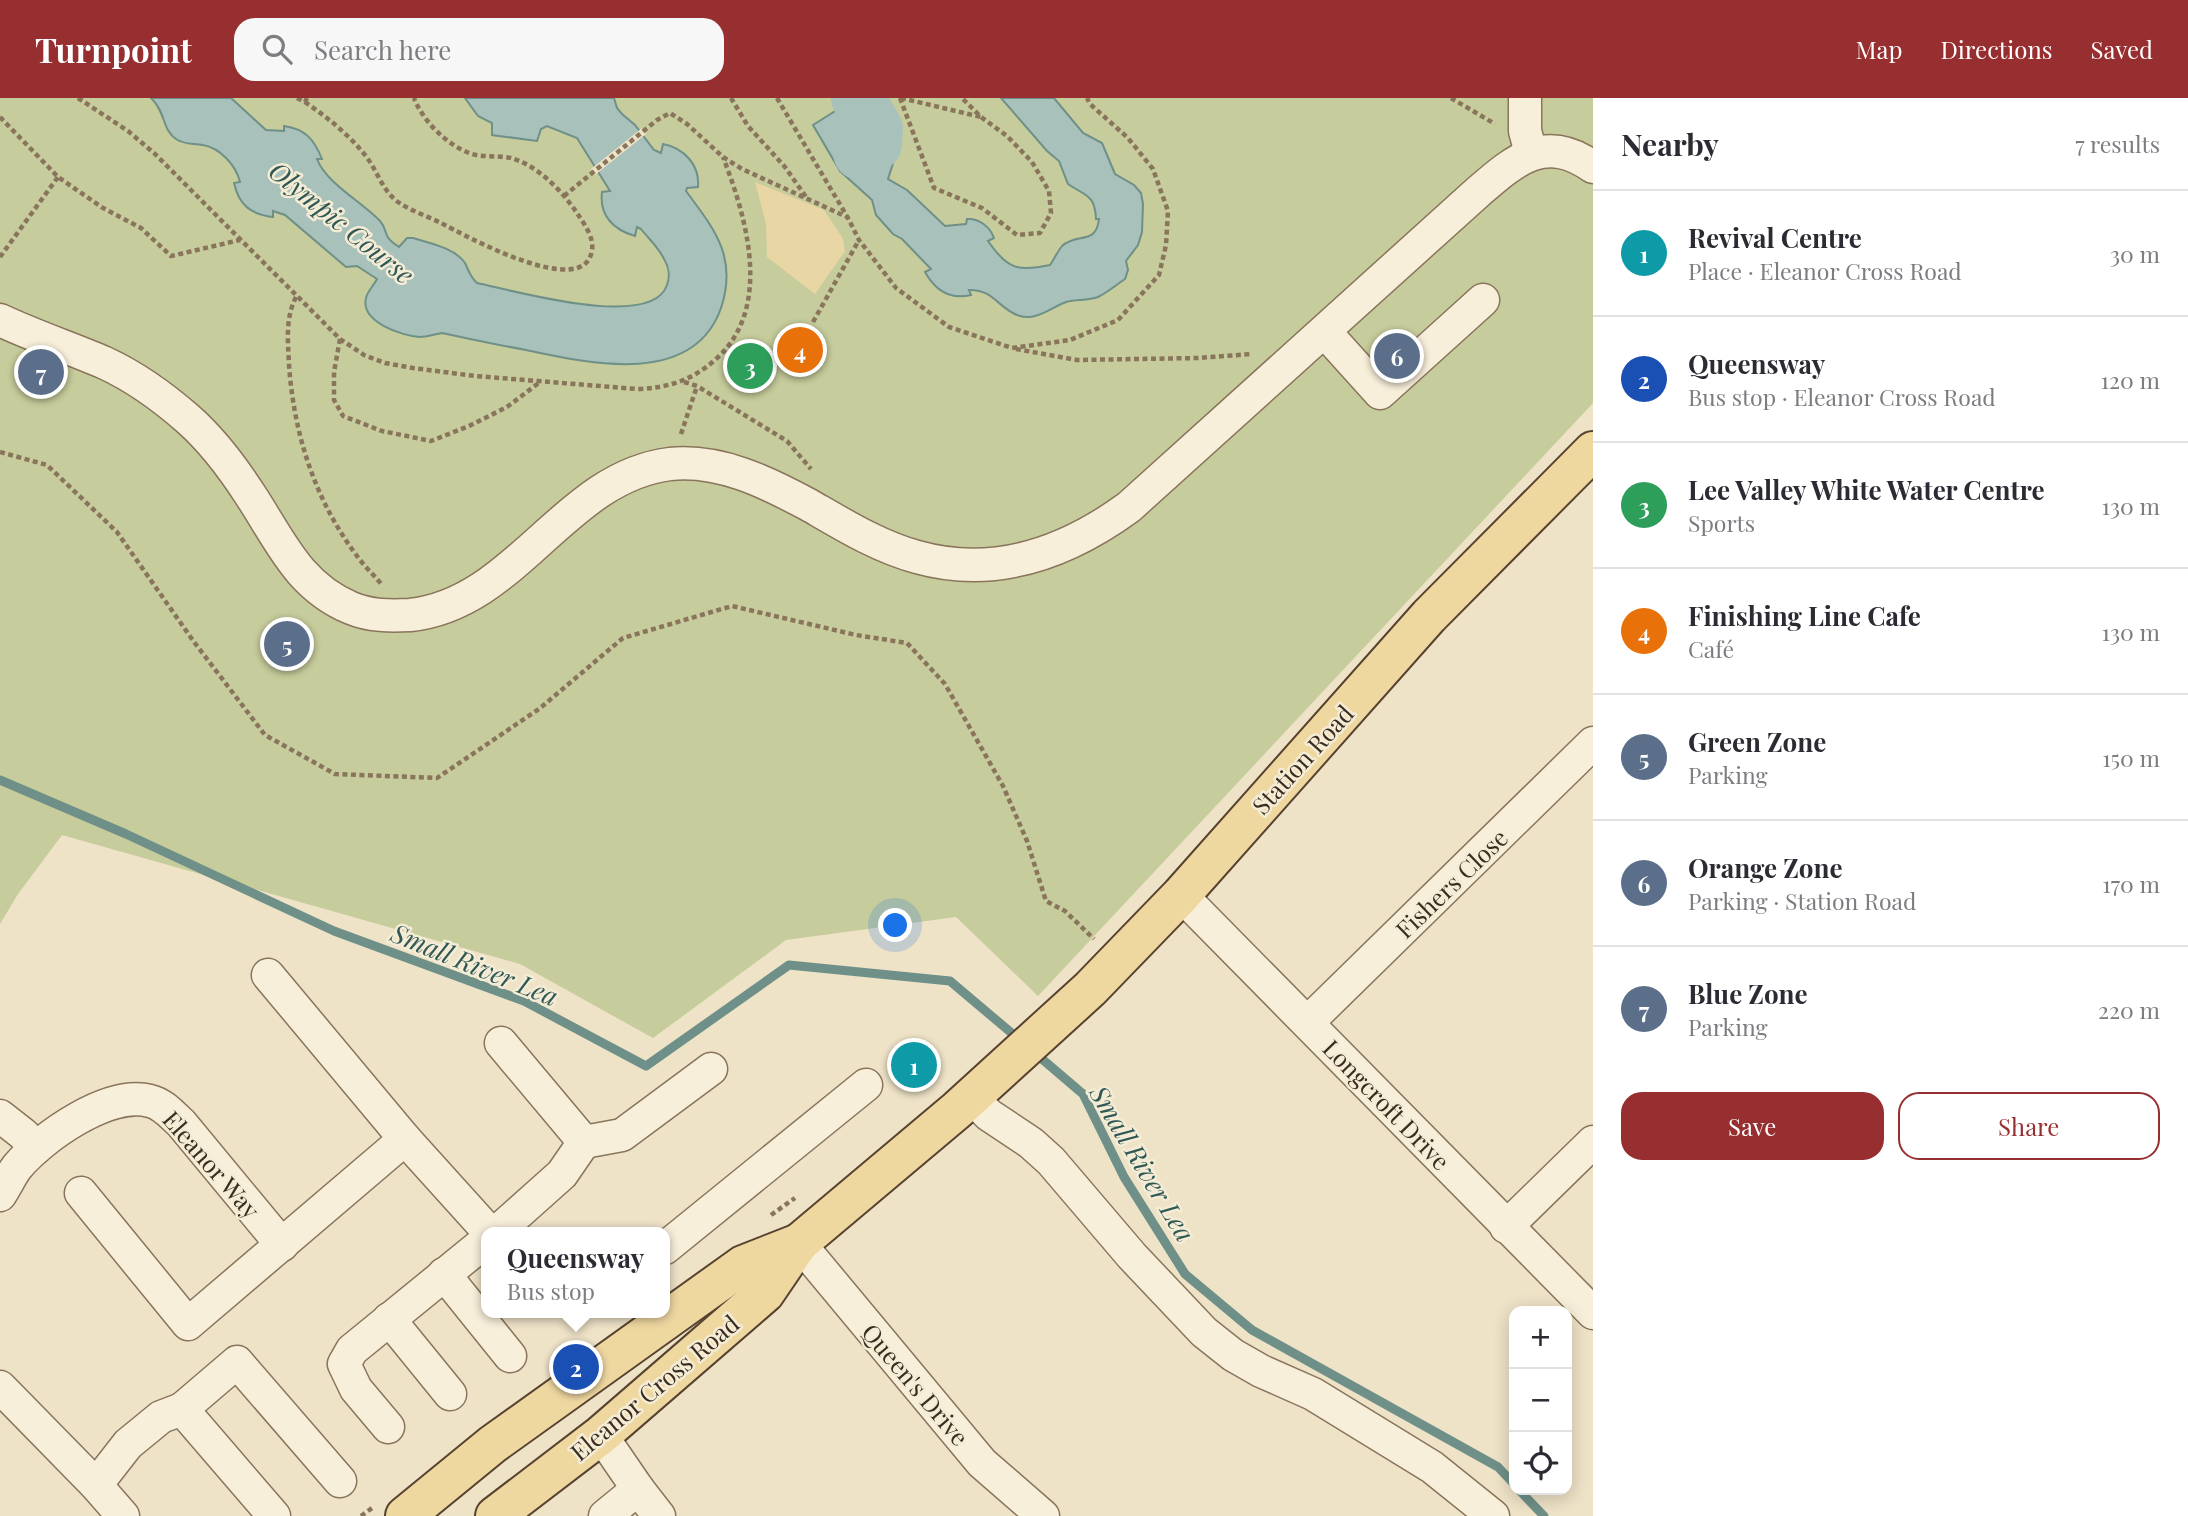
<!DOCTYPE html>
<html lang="en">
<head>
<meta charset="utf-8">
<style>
  body { margin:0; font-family:"Playfair Display",serif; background:#f7f7f7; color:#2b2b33 }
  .controls { position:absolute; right:21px; bottom:21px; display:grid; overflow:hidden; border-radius:14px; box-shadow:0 4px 18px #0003 }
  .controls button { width:63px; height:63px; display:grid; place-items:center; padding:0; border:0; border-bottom:2px solid #e1e1e2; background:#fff; color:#2b2b33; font:35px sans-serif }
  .you { position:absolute; left:896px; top:828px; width:24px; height:24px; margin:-18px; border:5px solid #fff; border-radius:50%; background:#1a73e8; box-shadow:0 0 0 10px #1a73e833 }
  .badge { display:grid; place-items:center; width:46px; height:46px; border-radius:50%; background:#972e2f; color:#fff; font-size:23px; font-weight:700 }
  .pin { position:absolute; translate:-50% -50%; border:4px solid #fff; box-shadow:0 2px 7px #0006 }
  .popup { position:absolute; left:481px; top:1129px; width:189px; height:91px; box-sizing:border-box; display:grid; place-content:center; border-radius:14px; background:#fff; filter:drop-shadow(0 2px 5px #0005); font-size:23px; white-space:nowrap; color:#7c7c81 }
  .popup b { font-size:26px; color:#2b2b33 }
  .popup::after { content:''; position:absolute; left:50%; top:100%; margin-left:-14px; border:14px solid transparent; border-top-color:#fff }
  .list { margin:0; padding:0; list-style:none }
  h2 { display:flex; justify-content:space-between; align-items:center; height:91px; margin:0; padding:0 28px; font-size:30px }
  h2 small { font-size:23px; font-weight:400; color:#7c7c81 }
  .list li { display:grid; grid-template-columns:46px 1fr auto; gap:21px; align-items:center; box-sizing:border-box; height:126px; padding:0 28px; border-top:2px solid #e1e1e2 }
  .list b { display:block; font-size:26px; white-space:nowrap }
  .list p { margin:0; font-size:23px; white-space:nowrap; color:#7c7c81 }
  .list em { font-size:23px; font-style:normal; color:#7c7c81 }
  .actions { display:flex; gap:14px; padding:21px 28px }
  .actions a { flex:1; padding:16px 0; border:2px solid #972e2f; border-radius:21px; text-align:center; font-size:24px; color:#972e2f }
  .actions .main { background:#972e2f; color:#fff }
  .icon { flex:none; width:38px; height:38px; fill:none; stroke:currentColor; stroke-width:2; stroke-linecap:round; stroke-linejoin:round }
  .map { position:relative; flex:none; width:1593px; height:1418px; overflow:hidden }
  header { display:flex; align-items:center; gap:42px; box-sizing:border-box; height:98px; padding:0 35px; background:#972e2f; color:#fff }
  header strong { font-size:33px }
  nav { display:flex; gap:38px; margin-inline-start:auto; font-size:24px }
  .search { width:490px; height:63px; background:#f7f7f7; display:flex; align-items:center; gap:18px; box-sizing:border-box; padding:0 24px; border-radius:21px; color:#7c7c81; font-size:26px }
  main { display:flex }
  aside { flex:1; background:#fff }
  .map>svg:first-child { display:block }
</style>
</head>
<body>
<header>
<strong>Turnpoint</strong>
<div class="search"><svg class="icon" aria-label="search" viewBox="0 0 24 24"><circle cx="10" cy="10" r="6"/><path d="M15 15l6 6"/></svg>Search here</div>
<nav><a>Map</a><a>Directions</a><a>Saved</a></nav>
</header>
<main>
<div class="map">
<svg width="1593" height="1418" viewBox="0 0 1593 1418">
  <rect width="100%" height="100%" fill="#eee2c7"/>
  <path fill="#c6cc9b" d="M0 0H1593V305L1038 898 956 819 786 842 653 940 520 866 62 737 18 796 0 826Z"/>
  <path fill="#e9d6a5" d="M755 84 824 112 843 141 845 153 815 196 767 159 766 126Z"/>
  <g fill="#a8c1ba" stroke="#6e9088" stroke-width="2">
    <path d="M151 0H231L266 32 284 33V28C305 31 314 41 322 61H317C326 85 362 104 380 123 390 134 380 137 399 149L407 140H413C429 145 455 150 465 165 469 173 470 179 477 185 512 192 652 233 667 187 670 179 669 169 664 161 659 150 649 141 641 131L637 129 635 138C614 132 599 118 602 94L610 93 577 40 547 28 541 31 537 43 492 37V25L478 18 465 0H614L617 10 622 16 635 27 654 52 661 55 663 46C684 50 700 67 698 89L687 90 686 93C714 131 738 159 721 210 693 290 587 265 526 252 498 247 470 241 442 235 435 236 427 239 420 239 402 238 360 224 366 200 367 194 374 187 377 181L357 168 346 169 285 117 273 113V119C250 116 239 107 234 85L240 84C236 67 220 50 203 47 193 45 185 47 176 41 162 32 166 14 151 0Z"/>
    <path d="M1001 0H1054L1083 35 1102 45 1115 76 1134 87 1141 95 1143 106 1142 134 1138 147 1126 163 1128 172 1125 181C1116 187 1108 194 1098 199 1087 203 1076 201 1066 204 1052 209 1036 223 1020 218 999 212 994 191 969 192L971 197C950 202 935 192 925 174L931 171 902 141 893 136 876 117 872 102 840 73 813 27 853 2 871 33 882 28 897 53 888 81 907 92 945 128 966 126 967 121C979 120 990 129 994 140L988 143C1007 171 1018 174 1050 167 1054 161 1058 153 1062 148 1077 134 1096 148 1099 121H1096C1095 96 1085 98 1068 86L1059 63 1047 53Z"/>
  </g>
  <path fill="#eee2c7" d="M642 30 646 36 595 77 591 71Z"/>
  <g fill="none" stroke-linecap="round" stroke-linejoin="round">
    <g stroke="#6e9088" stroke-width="9">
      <path d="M0 682 126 736 334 833 524 903 646 968 789 867 950 883 1021 943"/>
      <path d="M1035 955 1083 996 1124 1079 1185 1176 1252 1232 1498 1369 1514 1386"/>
      <path d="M1519 1392 1544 1418"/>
    </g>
    <path stroke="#a8c1ba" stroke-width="54" d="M858 0 876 31 875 46 860 55"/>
    <g stroke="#89745c" stroke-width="35">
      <g id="minor">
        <path d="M1525 0V33L1531 55"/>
        <path d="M0 222C34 238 70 250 105 265 133 278 164 300 188 321 213 343 233 370 251 398 280 442 298 488 351 510 370 518 390 518 410 517 517 506 564 379 670 366 720 361 766 384 809 407 842 426 879 449 917 459 995 481 1066 455 1129 409L1478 94C1515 62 1545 35 1593 69"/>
        <path d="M1325 234 1380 295 1483 202"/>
        <path d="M1181 797 1593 1215"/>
        <path d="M268 877 405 1041 489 1134"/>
        <path d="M1308 924 1593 645"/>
        <path d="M971 999 989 1017 1031 1045 1051 1063 1132 1158 1204 1234 1233 1257 1261 1273 1313 1296 1432 1369 1493 1418"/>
        <path d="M0 1018 23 1036 36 1050"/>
        <path d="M584 1044 622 1037 711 971"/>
        <path d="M81 1095 188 1226 405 1041"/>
        <path d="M0 1097C6 1088 11 1077 17 1069 42 1039 109 992 150 1003 163 1006 171 1016 181 1025L282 1147"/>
        <path d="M1506 1129 1593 1044"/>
        <path d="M497 1134 562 1076 584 1044 501 945"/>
        <path d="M799 1145 982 1365 1043 1418"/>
        <path d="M665 1150 866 987"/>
        <path d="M444 1176 510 1258"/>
        <path d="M389 1221 450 1296"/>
        <path d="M0 1289 96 1387 123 1418"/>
        <path d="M182 1311 237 1264 340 1383"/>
        <path d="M388 1329 356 1291 344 1266 352 1252 487 1142"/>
        <path d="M601 1337 638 1391"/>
        <path d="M96 1387 128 1346 161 1319 182 1311 274 1418"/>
        <path d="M605 1418 638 1391 659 1418"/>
      </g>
    </g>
    <g stroke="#574230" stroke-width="42">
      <g id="major">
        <path d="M405 1418 493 1346 743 1167 799 1145"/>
        <path d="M495 1418 601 1337 765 1195 799 1145 957 1012 1090 891 1181 797 1429 518 1593 353"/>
      </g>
    </g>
    <g stroke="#89745c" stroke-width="4.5" stroke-dasharray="5 3.5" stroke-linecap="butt">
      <path d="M78 0 128 33 154 55 340 241 364 257 385 265 413 270 475 278 637 291C668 290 693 282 716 261 773 210 747 121 723 59"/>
      <path d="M297 0 305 4 307 0"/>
      <path d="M731 0 748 28 785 69 806 99"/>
      <path d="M777 0 848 120 859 142 896 190 949 229 1012 250 1070 242 1118 222 1159 177 1166 147 1168 113 1153 71 1128 40 1090 6 1087 0"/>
      <path d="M900 0 934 90 982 110 1017 137 1040 135 1051 115 1049 93 1032 64 1007 38 981 19 962 0"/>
      <path d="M901 0 981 19"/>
      <path d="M1451 0 1495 26"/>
      <path d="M305 4C328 20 351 38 368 61 378 75 383 93 398 104 411 113 427 118 441 125 464 137 585 204 592 152 594 140 585 127 579 118 564 95 539 68 511 60 498 57 482 60 469 55 446 46 423 23 414 0"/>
      <path d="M0 19 58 79 103 110 141 130 171 158 240 142"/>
      <path d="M564 98 657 22 670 15 687 26 723 59 742 71 847 119"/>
      <path d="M0 159 58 79"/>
      <path d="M296 199C285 221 288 242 289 267 294 337 315 402 357 458 364 468 374 477 382 487"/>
      <path d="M813 224 859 142"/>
      <path d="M340 241 334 274V302L343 318 382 333 431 343 469 328 507 309 540 284"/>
      <path d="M1016 251 1077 262 1198 260 1251 256"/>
      <path d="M684 284 697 288 787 343 811 371"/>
      <path d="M681 336 697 288"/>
      <path d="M0 354 47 367 117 434 194 544 265 637 335 676 437 680 539 611 623 540 732 508 856 537 907 545 945 586 1003 688 1027 743 1046 803 1065 813 1094 841"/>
      <path d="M771 1117 795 1100"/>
      <path d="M361 1418 372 1410"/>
    </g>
    <use href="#minor" stroke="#f8efda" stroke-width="32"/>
    <use href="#major" stroke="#efd7a0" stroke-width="38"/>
  </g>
  <g text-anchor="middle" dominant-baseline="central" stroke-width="5" stroke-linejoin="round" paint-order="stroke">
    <g font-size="24" fill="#3a2c20" stroke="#f5ecd6">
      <text transform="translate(1302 661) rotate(-48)">Station Road</text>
      <text transform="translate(1451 785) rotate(-44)">Fishers Close</text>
      <text transform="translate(1387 1006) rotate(46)">Longcroft Drive</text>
      <text transform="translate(212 1066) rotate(49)">Eleanor Way</text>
      <text transform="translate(916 1286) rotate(50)">Queen's Drive</text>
      <text transform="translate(654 1289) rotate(-40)">Eleanor Cross Road</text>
    </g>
    <g font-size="26" font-style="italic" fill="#305956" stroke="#f5ecd6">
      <text transform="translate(342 124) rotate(39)">Olympic Course</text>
      <text transform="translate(475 866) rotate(22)">Small River Lea</text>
      <text transform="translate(1143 1065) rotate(59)">Small River Lea</text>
    </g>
  </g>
</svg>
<div class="controls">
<button>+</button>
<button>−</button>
<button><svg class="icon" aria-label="locate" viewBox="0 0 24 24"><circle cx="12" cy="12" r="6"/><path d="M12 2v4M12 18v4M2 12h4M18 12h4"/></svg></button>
</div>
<div class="you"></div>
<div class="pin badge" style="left:914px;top:967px;background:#0f9aa8">1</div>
<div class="pin badge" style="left:576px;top:1269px;background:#1a4fb4">2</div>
<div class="popup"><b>Queensway</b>Bus stop</div>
<div class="pin badge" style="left:750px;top:268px;background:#2e9e5b">3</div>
<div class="pin badge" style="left:800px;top:252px;background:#e8710a">4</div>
<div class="pin badge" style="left:287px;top:546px;background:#5c6f8a">5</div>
<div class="pin badge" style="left:1397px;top:258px;background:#5c6f8a">6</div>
<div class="pin badge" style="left:41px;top:274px;background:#5c6f8a">7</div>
</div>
<aside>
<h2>Nearby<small>7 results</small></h2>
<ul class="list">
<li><span class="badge" style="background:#0f9aa8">1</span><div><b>Revival Centre</b><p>Place · Eleanor Cross Road</p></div><em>30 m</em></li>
<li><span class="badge" style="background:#1a4fb4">2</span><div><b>Queensway</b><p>Bus stop · Eleanor Cross Road</p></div><em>120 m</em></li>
<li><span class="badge" style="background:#2e9e5b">3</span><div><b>Lee Valley White Water Centre</b><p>Sports</p></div><em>130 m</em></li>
<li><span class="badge" style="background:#e8710a">4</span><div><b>Finishing Line Cafe</b><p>Café</p></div><em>130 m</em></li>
<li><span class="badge" style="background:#5c6f8a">5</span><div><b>Green Zone</b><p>Parking</p></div><em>150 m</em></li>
<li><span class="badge" style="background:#5c6f8a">6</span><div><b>Orange Zone</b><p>Parking · Station Road</p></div><em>170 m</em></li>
<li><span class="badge" style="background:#5c6f8a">7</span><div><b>Blue Zone</b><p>Parking</p></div><em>220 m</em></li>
</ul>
<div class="actions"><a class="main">Save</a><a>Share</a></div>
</aside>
</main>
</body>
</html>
